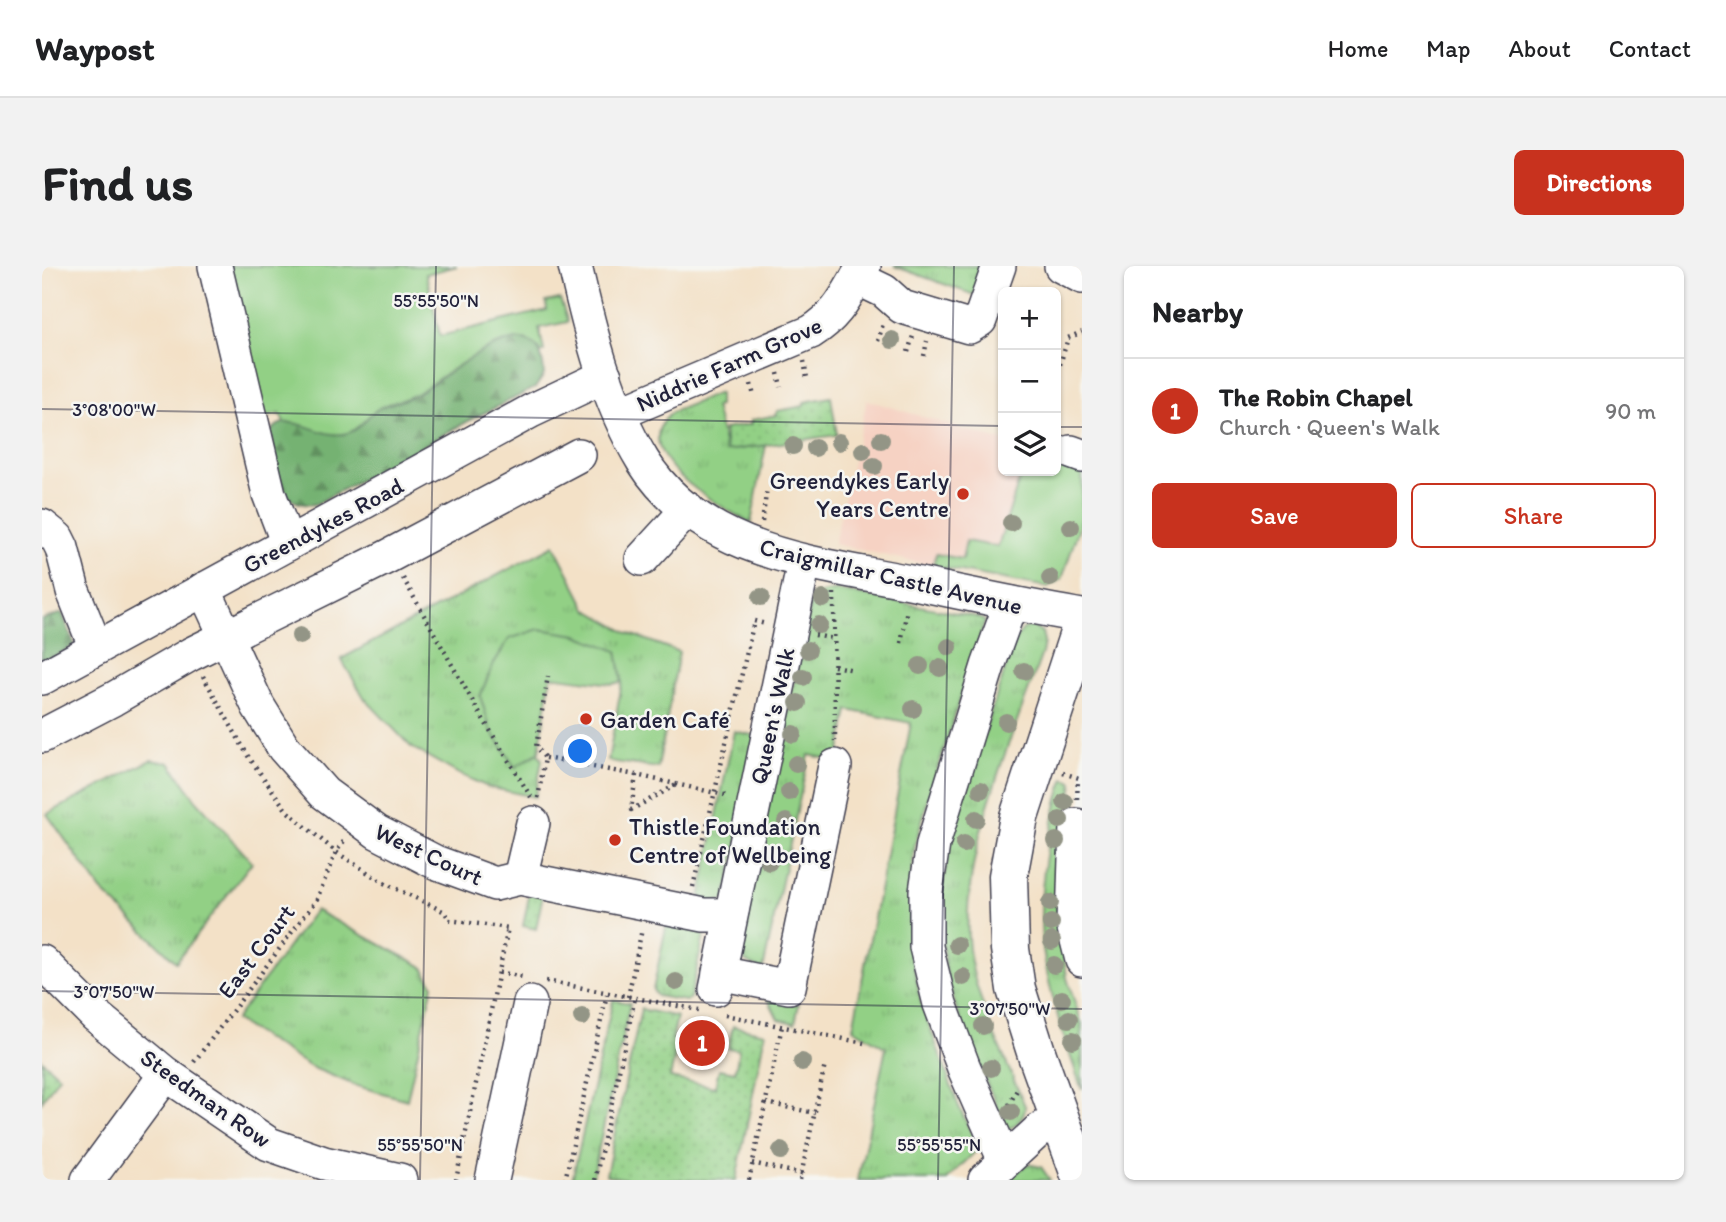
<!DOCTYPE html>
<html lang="en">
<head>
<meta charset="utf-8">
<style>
  body { margin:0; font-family:Itim,sans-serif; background:#f2f2f2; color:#202124 }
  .controls { position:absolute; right:21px; top:21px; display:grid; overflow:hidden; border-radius:10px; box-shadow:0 2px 5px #0004 }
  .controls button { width:63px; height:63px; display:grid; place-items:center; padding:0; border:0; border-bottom:2px solid #e0e0e0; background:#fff; color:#202124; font:35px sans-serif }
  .you { position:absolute; left:539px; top:486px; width:24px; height:24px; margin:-18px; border:5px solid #fff; border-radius:50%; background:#1a73e8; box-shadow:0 0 0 10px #1a73e833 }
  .badge { display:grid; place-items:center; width:46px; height:46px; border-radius:50%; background:#c8321e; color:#fff; font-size:23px; font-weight:700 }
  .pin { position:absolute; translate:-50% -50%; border:4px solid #fff; box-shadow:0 2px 7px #0006 }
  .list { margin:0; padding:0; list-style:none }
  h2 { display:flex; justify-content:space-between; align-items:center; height:91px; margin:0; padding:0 28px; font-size:30px }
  h2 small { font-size:23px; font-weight:400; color:#757577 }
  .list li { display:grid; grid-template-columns:46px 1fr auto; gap:21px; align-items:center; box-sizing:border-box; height:105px; padding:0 28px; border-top:2px solid #e0e0e0 }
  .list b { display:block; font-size:26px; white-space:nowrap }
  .list p { margin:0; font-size:23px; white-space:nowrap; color:#757577 }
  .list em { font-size:23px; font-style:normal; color:#757577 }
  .actions { display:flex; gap:14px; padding:21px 28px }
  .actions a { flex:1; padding:16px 0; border:2px solid #c8321e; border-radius:10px; text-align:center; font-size:24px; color:#c8321e }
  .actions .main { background:#c8321e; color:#fff }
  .icon { flex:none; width:38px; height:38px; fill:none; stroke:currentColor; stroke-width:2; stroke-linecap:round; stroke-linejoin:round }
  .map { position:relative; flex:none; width:1040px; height:914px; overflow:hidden; border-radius:10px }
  header { display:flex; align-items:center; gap:42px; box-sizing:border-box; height:98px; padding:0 35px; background:#fff; border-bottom:2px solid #e0e0e0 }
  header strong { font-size:33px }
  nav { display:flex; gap:38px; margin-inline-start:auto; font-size:24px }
  .intro { display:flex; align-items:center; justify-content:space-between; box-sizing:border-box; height:168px; padding:0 42px }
  h1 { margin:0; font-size:49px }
  .button { padding:18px 32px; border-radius:10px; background:#c8321e; color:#fff; font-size:24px; font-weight:700 }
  main { display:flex; gap:42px; padding:0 42px }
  aside { flex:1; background:#fff; border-radius:10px; box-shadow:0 2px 5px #0004 }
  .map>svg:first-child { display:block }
</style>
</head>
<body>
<header>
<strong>Waypost</strong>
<nav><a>Home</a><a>Map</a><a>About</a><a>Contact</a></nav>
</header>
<div class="intro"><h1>Find us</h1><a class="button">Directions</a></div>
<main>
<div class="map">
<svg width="1040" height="914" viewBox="0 0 1040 914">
  <defs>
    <pattern id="grass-tufts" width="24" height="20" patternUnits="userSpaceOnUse" patternTransform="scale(1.75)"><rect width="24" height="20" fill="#92d085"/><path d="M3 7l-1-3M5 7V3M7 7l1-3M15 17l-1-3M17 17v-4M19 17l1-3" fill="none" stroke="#7eb274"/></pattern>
    <pattern id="forest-firs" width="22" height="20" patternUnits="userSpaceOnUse" patternTransform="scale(1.75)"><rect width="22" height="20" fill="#75b272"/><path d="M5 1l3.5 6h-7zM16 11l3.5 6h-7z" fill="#60905f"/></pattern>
    <pattern id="garden-dots" width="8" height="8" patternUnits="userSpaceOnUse" patternTransform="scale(1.75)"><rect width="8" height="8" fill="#92d085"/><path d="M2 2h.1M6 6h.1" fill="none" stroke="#7eb274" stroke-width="1.8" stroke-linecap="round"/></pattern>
  </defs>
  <rect width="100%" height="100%" fill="#f6f6f2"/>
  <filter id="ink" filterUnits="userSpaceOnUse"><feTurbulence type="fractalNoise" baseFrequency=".0143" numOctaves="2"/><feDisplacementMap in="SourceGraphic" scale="14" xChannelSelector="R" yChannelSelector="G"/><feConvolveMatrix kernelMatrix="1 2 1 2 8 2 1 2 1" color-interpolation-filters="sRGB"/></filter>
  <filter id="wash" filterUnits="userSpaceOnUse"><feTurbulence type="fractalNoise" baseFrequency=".00686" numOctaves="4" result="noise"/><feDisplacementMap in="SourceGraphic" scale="28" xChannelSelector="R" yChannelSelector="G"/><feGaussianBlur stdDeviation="1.57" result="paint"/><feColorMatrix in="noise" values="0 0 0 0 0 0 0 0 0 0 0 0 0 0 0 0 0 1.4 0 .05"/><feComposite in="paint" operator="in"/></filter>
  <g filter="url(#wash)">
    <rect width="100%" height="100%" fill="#f3e1c7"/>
    <path fill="#f6d2c3" d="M825 134 961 175V205H1014V193L1040 201V252L1020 313 1005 321 891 300 792 278Z"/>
    <g fill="url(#grass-tufts)" stroke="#5a7960" stroke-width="2">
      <path d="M852 0H938L939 7 932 29Z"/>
      <path d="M677 127V140L673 141 684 185 724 179 709 257C678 241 580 187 630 146Z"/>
      <path d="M512 279 545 343 586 367 637 386 616 502 566 495 580 416 575 385 497 363 473 501 496 487 500 494 493 531 446 521 417 508 369 481 323 433 299 393Z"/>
      <path d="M794 324 935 351 943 355 889 523 873 579 869 611 867 678 879 737 917 841 930 868 934 885 905 914H816L844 782 811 762 869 457 806 444 796 495 767 489 721 704 704 696 696 685 769 334 779 327Z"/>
      <path d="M989 360 1000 366 1002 376 1000 387C968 479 907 609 931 706 942 752 965 796 983 840 984 849 974 861 965 863 943 811 915 759 904 704 890 627 909 568 933 496 946 455 959 415 973 374L981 363Z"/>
      <path d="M692 465 719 471 683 634 657 638Z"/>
      <path d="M109 494 128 497 154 534 210 596 134 696 59 624 5 548Z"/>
      <path d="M1023 513 1031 516 1021 583 1016 585 1013 629 1025 712 1040 759V824C1024 778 1008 732 1001 683 996 646 1001 596 1010 560 1013 544 1016 528 1023 513Z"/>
      <path d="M273 644 380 700 391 719 365 834 315 820 269 801 193 754Z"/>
      <path d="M625 656 663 665 648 732 644 735 615 730 611 724Z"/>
      <path d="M725 731 757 738 753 757 736 753Z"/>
      <path d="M571 734 588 737 550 914H530Z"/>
      <path d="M985 898 999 901 1008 914H966Z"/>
    </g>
    <g fill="url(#forest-firs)" stroke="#4c6a56" stroke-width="2">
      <path d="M476 73C498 75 501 89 502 109L493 122 432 152 274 238C232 244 234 196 229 166 247 138 289 181 314 163 321 158 326 150 333 144 343 137 357 137 368 131 405 111 433 81 476 73Z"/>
      <path d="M20 347 33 379 0 397V354Z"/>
    </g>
    <g fill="#92d085" stroke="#5a7960" stroke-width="2">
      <path d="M183 0H415L384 8 398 70 505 44 504 36 518 33 526 56 497 62 502 85 499 87C478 45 397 115 374 128 361 135 345 136 334 144 323 151 318 164 305 167 282 173 265 155 242 157L238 148 219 152Z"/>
      <path d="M1014 193 1040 201V252L1020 313 1005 321 891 300 894 288 920 293 924 275 956 281 980 205H1014Z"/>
      <path d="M497 363 535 369 575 385 580 416 570 418 509 410 497 486 473 501 449 464 438 430 451 399 467 373Z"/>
    </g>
    <g fill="url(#garden-dots)" stroke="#5a7960" stroke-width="2">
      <path d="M789 131 795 169 684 185 682 163 709 158V154L735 149V145L762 140V136Z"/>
      <path d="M488 625 501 628 494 663 481 660Z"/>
      <path d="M599 743 635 751 630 773 636 775 628 812 673 821 677 803 693 806 697 784 686 782 691 760 723 767 694 914H590L564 909Z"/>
      <path d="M0 794 17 810 0 835Z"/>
    </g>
  </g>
  <g filter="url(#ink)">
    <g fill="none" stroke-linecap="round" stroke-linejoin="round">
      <g stroke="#413f50" stroke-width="36">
        <g id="minor">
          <path d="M173 0 227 228 246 278"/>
          <path d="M533 0C548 66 565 136 601 195 659 287 772 297 868 316 925 328 982 340 1040 350"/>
          <path d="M1019 0 1040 11"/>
          <path d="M815 12 842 25 860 41 927 61 938 54 957 0"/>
          <path d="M578 147 769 66C798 48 805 27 822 0"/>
          <path d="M1029 186 1040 190"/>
          <path d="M0 260 15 272 20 282 31 325 54 382"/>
          <path d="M600 293 646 243"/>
          <path d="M162 323 216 440 242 482 282 527 335 566 393 596 453 618 478 612 662 649H679L690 644"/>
          <path d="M0 412 489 145 563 110"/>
          <path d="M0 470 71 433 149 388 345 291 537 189"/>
          <path d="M1034 559 1031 658 1040 694"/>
          <path d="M478 612 491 557"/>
          <path d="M0 696 54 750 124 808 227 878 282 897 358 914"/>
          <path d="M677 707 747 721 793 500"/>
          <path d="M674 723 762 296"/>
          <path d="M963 895 922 802 898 738 884 681V625L891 578 946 400 969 337"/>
          <path d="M46 914 124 808"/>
          <path d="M450 914 488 737"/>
          <path d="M943 914 996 865 1017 852"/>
        </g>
      </g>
      <g stroke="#413f50" stroke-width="41">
        <path id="major" d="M1040 914 995 789 974 723 968 683 966 610 977 551 1040 358"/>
      </g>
      <g stroke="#413f50" stroke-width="4.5" stroke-dasharray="2 5" stroke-linecap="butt">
        <path d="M836 75 841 58"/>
        <path d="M866 86 871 70"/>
        <path d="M882 90 885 75"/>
        <path d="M762 95 765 112"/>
        <path d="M736 107 739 121"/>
        <path d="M1014 112 1026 72 1040 66"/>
        <path d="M709 118 712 130"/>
        <path d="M720 256 725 222"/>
        <path d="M361 312 435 443 489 531"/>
        <path d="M792 327 793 475"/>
        <path d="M773 369 792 373"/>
        <path d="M859 377 865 343"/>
        <path d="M792 400 812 404"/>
        <path d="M161 410 206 490 245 545 294 586 342 617 403 646 407 654 466 662 414 914"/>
        <path d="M503 492 594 509 687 530"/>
        <path d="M1021 507 1040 513"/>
        <path d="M594 509 589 544 634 519"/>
        <path d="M496 532 503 492 494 481 506 410"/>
        <path d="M1035 533 1036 513"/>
        <path d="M651 621 712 355 724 358"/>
        <path d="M457 706 481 711"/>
        <path d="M504 715 657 744"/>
        <path d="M586 731 600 663"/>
        <path d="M683 749 822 777"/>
        <path d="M152 796 275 633 294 586 302 575"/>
        <path d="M724 837 773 847"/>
        <path d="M967 839 976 822"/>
        <path d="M710 897 760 908"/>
        <path d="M523 914 565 728"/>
        <path d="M553 914 593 732"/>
        <path d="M707 914 740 760"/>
        <path d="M758 914 783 799"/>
      </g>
      <use href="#minor" stroke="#fff" stroke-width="33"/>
      <use href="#major" stroke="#fff" stroke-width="38"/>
    </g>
    <g fill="#939586">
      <circle cx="850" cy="74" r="9"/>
      <circle cx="839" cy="174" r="9"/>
      <circle cx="797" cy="176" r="9"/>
      <circle cx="751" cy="180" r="9"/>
      <circle cx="773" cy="182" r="9"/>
      <circle cx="821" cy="185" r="9"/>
      <circle cx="832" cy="200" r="9"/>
      <circle cx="969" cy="257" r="9"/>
      <circle cx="1029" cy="261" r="9"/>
      <circle cx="1008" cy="312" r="9"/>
      <circle cx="719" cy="331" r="9"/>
      <circle cx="781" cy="333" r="9"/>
      <circle cx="777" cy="359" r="9"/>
      <circle cx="258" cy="370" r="9"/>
      <circle cx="907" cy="381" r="9"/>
      <circle cx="766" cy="384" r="9"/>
      <circle cx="878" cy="400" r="9"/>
      <circle cx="898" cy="402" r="9"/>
      <circle cx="982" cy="405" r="9"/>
      <circle cx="761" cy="411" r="9"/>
      <circle cx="756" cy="437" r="9"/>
      <circle cx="871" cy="443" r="9"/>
      <circle cx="964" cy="456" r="9"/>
      <circle cx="751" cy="468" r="9"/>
      <circle cx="754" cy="498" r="9"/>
      <circle cx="939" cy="524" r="9"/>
      <circle cx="747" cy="526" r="9"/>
      <circle cx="1023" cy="536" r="9"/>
      <circle cx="934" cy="553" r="9"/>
      <circle cx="1018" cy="554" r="9"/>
      <circle cx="744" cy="556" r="9"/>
      <circle cx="1014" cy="575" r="9"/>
      <circle cx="922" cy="578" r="9"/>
      <circle cx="727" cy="596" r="9"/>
      <circle cx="1008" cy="637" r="9"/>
      <circle cx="1009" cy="657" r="9"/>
      <circle cx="1010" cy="675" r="9"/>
      <circle cx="915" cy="679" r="9"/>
      <circle cx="1012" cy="699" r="9"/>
      <circle cx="921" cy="711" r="9"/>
      <circle cx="634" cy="716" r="9"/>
      <circle cx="1020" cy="733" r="9"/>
      <circle cx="540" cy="751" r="9"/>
      <circle cx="1027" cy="753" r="9"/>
      <circle cx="941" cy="760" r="9"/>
      <circle cx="1031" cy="774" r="9"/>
      <circle cx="760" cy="796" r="9"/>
      <circle cx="949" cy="802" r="9"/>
      <circle cx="969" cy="846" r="9"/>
      <circle cx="739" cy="885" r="9"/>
    </g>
  </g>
  <path fill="none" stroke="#22223b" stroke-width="2" stroke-opacity="0.45" d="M0 143 961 160M1014 161H1040M0 725 1040 743M378 914 394 0M896 914 912 0"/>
  <g fill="#c8321e" stroke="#f6f6f2" stroke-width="2.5">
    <circle cx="921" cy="228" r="7"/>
    <circle cx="544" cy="453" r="7"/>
    <circle cx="573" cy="574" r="7"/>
  </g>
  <g text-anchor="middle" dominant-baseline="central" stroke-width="5" stroke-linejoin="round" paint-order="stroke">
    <g font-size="24" fill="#22223b" stroke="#f6f6f2">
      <text transform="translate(687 98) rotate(-24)">Niddrie Farm Grove</text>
      <text transform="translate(281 259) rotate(-28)">Greendykes Road</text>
      <text transform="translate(849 310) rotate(13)">Craigmillar Castle Avenue</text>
      <text transform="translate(730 450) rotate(-78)">Queen's Walk</text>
      <text transform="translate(387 588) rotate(25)">West Court</text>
      <text transform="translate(214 685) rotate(-53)">East Court</text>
      <text transform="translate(164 832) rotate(35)">Steedman Row</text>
    </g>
    <g font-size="24" fill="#22223b" stroke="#f6f6f2" text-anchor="start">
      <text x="907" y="214" text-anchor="end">Greendykes Early<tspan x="907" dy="28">Years Centre</tspan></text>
      <text x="558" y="453">Garden Café</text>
      <text x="587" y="560">Thistle Foundation<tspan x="587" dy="28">Centre of Wellbeing</tspan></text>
    </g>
  </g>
  <g font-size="18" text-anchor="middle" fill="#22223b" stroke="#f6f6f2" stroke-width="5" stroke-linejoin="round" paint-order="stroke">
    <text x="394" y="41">55°55'50"N</text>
    <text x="72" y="150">3°08'00"W</text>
    <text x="72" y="732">3°07'50"W</text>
    <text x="968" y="749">3°07'50"W</text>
    <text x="378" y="885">55°55'50"N</text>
    <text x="897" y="885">55°55'55"N</text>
  </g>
</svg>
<div class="controls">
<button>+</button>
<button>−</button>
<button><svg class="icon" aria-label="layers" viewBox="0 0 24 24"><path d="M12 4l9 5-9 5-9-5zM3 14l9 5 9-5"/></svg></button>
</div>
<div class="you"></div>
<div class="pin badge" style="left:660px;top:777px">1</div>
</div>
<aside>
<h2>Nearby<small></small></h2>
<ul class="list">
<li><span class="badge">1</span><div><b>The Robin Chapel</b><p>Church · Queen's Walk</p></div><em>90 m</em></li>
</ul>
<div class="actions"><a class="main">Save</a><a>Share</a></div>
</aside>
</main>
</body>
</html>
